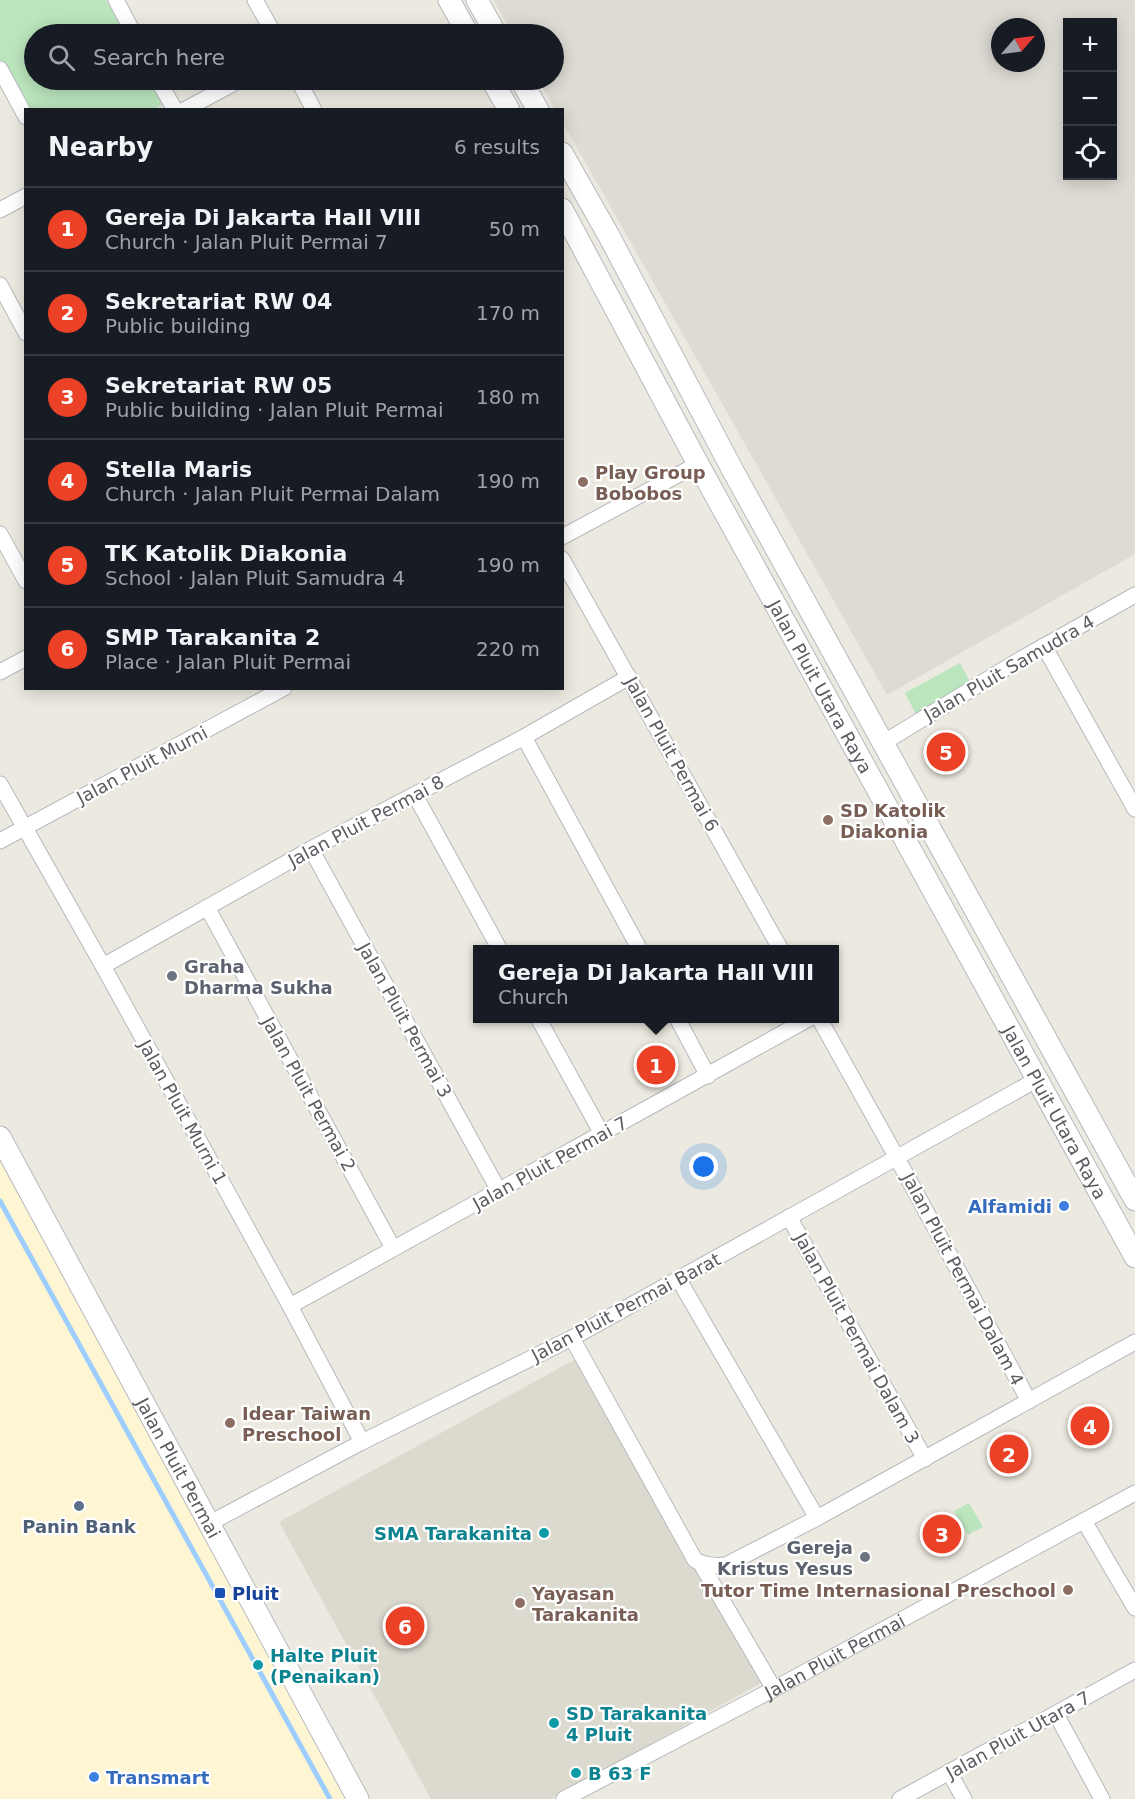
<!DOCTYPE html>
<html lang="en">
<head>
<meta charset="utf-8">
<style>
  body { margin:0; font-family:"DejaVu Sans",sans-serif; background:#20242c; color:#f1f3f6 }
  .controls { position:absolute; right:18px; top:18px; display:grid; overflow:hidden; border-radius:0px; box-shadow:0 3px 15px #0003 }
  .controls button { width:54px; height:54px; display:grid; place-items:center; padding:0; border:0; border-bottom:2px solid #363941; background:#171b24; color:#f1f3f6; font:30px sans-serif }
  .compass { position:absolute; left:991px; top:18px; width:54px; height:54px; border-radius:50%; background:#171b24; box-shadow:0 3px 15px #0003; rotate:62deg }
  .you { position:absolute; left:704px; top:1167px; width:21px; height:21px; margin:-15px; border:4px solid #fff; border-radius:50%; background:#1a73e8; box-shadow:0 0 0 9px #1a73e833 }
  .badge { display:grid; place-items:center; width:39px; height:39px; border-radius:50%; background:#eb4127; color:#fff; font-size:20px; font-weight:700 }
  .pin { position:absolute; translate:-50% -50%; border:3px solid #fff; box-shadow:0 2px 6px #0006 }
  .popup { position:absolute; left:473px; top:945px; width:366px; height:78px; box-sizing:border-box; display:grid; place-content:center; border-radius:0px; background:#171b24; filter:drop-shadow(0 2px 4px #0005); font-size:20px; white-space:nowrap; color:#9ea1a6 }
  .popup b { font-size:22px; color:#f1f3f6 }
  .popup::after { content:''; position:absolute; left:50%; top:100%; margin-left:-12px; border:12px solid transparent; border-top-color:#171b24 }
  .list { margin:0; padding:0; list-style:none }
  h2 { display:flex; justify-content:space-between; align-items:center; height:78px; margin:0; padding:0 24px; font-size:26px }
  h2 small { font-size:20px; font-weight:400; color:#9ea1a6 }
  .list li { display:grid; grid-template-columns:39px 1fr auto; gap:18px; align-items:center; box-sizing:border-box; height:84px; padding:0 24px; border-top:2px solid #363941 }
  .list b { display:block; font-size:22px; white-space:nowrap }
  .list p { margin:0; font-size:20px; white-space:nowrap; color:#9ea1a6 }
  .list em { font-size:20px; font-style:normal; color:#9ea1a6 }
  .icon { flex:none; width:33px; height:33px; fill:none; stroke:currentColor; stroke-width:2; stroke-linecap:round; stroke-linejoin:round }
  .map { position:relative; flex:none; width:1135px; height:1799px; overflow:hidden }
  .search { position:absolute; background:#171b24; box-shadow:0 3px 15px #0003; left:24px; top:24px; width:540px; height:66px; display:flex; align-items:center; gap:15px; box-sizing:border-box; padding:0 21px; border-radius:33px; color:#9ea1a6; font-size:22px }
  .panel { position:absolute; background:#171b24; box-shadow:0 3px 15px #0003; left:24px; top:108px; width:540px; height:582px; border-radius:0px }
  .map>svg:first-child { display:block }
</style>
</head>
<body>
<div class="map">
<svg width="1135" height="1799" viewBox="0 0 1135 1799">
  <rect width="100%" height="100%" fill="#eceae0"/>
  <path fill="#fef6d3" d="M0 1127 363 1799H0Z"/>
  <path fill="#dddbd4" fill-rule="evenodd" d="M493 0H1135V554L887 695 563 123 562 110 555 109 538 80H554V34H513ZM1068 22H1112V176H1068ZM1000 27H1036V63H1000Z"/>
  <path fill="#dcd9ce" d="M581 1356 761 1683 551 1799H431L279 1522Z"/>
  <g fill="#bbe5bd">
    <path d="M0 0H106L125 34H34V80H150L163 104 153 110H26L0 68Z"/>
    <path d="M960 663 973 687 918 718 905 693Z"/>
    <path d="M969 1503 983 1527 968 1535 954 1511Z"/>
  </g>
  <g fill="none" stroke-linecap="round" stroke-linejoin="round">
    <path stroke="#9dceff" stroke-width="5" d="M0 1201 330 1799"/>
    <g stroke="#b6b8bd" stroke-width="17">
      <g id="street">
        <path d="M116 0 134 34"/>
        <path d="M255 0 274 34"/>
        <path d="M0 69 26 117"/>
        <path d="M158 80 175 110"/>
        <path d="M298 80 314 110"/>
        <path d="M184 110 240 80"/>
        <path d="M0 210 26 196"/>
        <path d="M0 285 26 333"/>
        <path d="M0 534 26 581"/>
        <path d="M562 537 698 464"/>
        <path d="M562 559 781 950"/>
        <path d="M1044 646 1135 809"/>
        <path d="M0 672 26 658"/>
        <path d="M524 737 640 950"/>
        <path d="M883 743 1021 659 1135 595"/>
        <path d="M0 784 103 966 290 1306 362 1442"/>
        <path d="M415 795 500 950"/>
        <path d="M0 841 284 688"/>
        <path d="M311 849 499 1191"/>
        <path d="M207 907 393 1248"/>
        <path d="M103 966 311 849 524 737 629 677"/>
        <path d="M538 1018 602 1134"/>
        <path d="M677 1018 708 1076"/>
        <path d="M819 1018 897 1158 1029 1401"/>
        <path d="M789 1217 925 1459"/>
        <path d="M679 1280 817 1518"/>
        <path d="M290 1306 810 1018"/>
        <path d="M572 1338 695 1560C705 1566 715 1566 726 1565L817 1518 1135 1342"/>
        <path d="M1084 1521 1135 1608"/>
        <path d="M208 1524 362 1442 572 1338 1038 1079"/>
        <path d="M701 1564 774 1689"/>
        <path d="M1056 1714 1102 1799"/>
        <path d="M949 1772 964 1799"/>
        <path id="s1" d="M564 1799 774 1689 1135 1493"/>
        <path d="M900 1799 1135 1670"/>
      </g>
    </g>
    <g stroke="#b6b9bf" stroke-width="23">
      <g id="secondary">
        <path d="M449 0 468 34"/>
        <path d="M477 0 496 34"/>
        <path d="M492 80 509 110"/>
        <path d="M521 80 538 110"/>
        <path d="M562 153 609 236 732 469 1135 1200"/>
        <path id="s2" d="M562 209 698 464 1135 1257"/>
        <path id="s3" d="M0 1137 358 1799"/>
      </g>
    </g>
    <use href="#street" stroke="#fff" stroke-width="15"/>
    <use href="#secondary" stroke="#fff" stroke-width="21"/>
  </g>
  <g fill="#8d6e63" stroke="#fff" stroke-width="2">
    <circle cx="583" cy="482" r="6"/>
    <circle cx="828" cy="820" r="6"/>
    <circle cx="230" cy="1423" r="6"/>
    <circle cx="1068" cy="1590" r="6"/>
    <circle cx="520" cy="1603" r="6"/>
  </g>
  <g fill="#6b7280" stroke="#fff" stroke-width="2">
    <circle cx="172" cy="976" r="6"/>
    <circle cx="865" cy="1557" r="6"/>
  </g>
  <g fill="#3f7fe0" stroke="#fff" stroke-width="2">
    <circle cx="1064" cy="1206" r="6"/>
    <circle cx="94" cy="1777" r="6"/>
  </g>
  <circle fill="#5c6f8a" stroke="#fff" stroke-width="2" cx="79" cy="1506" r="6"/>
  <g fill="#0f9aa8" stroke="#fff" stroke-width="2">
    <circle cx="544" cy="1533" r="6"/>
    <circle cx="258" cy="1665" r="6"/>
    <circle cx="554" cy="1723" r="6"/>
    <circle cx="576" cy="1773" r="6"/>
  </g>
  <rect fill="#1a4fb4" stroke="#fff" stroke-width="2" x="214" y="1587" width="12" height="12" rx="3"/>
  <g text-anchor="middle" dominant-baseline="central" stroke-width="4.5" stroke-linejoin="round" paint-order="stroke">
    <g font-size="18" font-weight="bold" fill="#785e54" stroke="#fff" text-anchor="start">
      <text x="595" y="472">Play Group<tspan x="595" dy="21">Bobobos</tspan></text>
      <text x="840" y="810">SD Katolik<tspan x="840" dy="21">Diakonia</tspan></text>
      <text x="242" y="1413">Idear Taiwan<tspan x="242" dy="21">Preschool</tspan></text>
      <text x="1056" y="1590" text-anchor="end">Tutor Time Internasional Preschool</text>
      <text x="532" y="1593">Yayasan<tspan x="532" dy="21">Tarakanita</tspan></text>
    </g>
    <g font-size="18" fill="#595c61" stroke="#fff">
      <text transform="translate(1009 668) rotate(-30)">Jalan Pluit Samudra 4</text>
      <text stroke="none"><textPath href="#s2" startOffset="543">Jalan Pluit Utara Raya</textPath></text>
      <text transform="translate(672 754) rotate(61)">Jalan Pluit Permai 6</text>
      <text transform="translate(142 765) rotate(-28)">Jalan Pluit Murni</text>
      <text transform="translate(366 821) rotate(-28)">Jalan Pluit Permai 8</text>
      <text transform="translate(405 1020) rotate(61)">Jalan Pluit Permai 3</text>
      <text transform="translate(309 1094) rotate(61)">Jalan Pluit Permai 2</text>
      <text transform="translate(183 1112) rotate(61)">Jalan Pluit Murni 1</text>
      <text stroke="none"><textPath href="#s2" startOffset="1029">Jalan Pluit Utara Raya</textPath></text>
      <text transform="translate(550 1163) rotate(-29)">Jalan Pluit Permai 7</text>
      <text transform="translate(963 1279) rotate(62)">Jalan Pluit Permai Dalam 4</text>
      <text transform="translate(626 1307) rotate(-28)">Jalan Pluit Permai Barat</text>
      <text transform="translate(857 1338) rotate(61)">Jalan Pluit Permai Dalam 3</text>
      <text stroke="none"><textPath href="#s3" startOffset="376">Jalan Pluit Permai</textPath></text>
      <text stroke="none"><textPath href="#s1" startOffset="306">Jalan Pluit Permai</textPath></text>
      <text transform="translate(1018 1735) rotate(-29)">Jalan Pluit Utara 7</text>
    </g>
    <g font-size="18" font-weight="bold" fill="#5b616d" stroke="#fff" text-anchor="start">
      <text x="184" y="966">Graha<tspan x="184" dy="21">Dharma Sukha</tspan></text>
      <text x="853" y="1547" text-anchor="end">Gereja<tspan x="853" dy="21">Kristus Yesus</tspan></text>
    </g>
    <g font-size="18" font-weight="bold" fill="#366cbe" stroke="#fff" text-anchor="end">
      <text x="1052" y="1206">Alfamidi</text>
      <text x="106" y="1777" text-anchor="start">Transmart</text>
    </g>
    <g font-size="18" font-weight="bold" fill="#4e5e75" stroke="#fff">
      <text x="79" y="1526">Panin Bank</text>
    </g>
    <g font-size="18" font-weight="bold" fill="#0d838f" stroke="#fff" text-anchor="start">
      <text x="532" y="1533" text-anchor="end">SMA Tarakanita</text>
      <text x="270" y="1655">Halte Pluit<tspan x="270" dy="21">(Penaikan)</tspan></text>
      <text x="566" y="1713">SD Tarakanita<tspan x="566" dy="21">4 Pluit</tspan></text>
      <text x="588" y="1773">B 63 F</text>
    </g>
    <g font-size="18" font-weight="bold" fill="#164399" stroke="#fff" text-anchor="start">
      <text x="232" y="1593">Pluit</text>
    </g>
  </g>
</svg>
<div class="controls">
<button>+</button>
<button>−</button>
<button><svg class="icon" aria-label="locate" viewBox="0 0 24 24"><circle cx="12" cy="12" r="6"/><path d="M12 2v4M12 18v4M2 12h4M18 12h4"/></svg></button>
</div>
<svg class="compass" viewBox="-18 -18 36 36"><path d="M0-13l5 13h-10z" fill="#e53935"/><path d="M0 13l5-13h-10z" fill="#9ea1a6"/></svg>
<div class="you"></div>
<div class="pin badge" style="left:656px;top:1065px">1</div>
<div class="popup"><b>Gereja Di Jakarta Hall VIII</b>Church</div>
<div class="pin badge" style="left:1009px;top:1454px">2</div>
<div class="pin badge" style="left:942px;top:1534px">3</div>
<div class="pin badge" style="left:1090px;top:1426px">4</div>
<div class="pin badge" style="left:946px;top:752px">5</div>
<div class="pin badge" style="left:405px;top:1626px">6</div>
<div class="search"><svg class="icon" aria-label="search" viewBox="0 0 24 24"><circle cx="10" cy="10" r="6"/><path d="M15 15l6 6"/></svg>Search here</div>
<section class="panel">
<h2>Nearby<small>6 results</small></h2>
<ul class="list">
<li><span class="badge">1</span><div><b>Gereja Di Jakarta Hall VIII</b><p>Church · Jalan Pluit Permai 7</p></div><em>50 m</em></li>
<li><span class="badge">2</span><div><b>Sekretariat RW 04</b><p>Public building</p></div><em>170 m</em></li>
<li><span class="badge">3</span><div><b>Sekretariat RW 05</b><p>Public building · Jalan Pluit Permai</p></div><em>180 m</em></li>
<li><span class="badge">4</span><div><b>Stella Maris</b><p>Church · Jalan Pluit Permai Dalam</p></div><em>190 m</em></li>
<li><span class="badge">5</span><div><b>TK Katolik Diakonia</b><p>School · Jalan Pluit Samudra 4</p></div><em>190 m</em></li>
<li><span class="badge">6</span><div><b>SMP Tarakanita 2</b><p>Place · Jalan Pluit Permai</p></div><em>220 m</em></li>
</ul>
</section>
</div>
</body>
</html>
